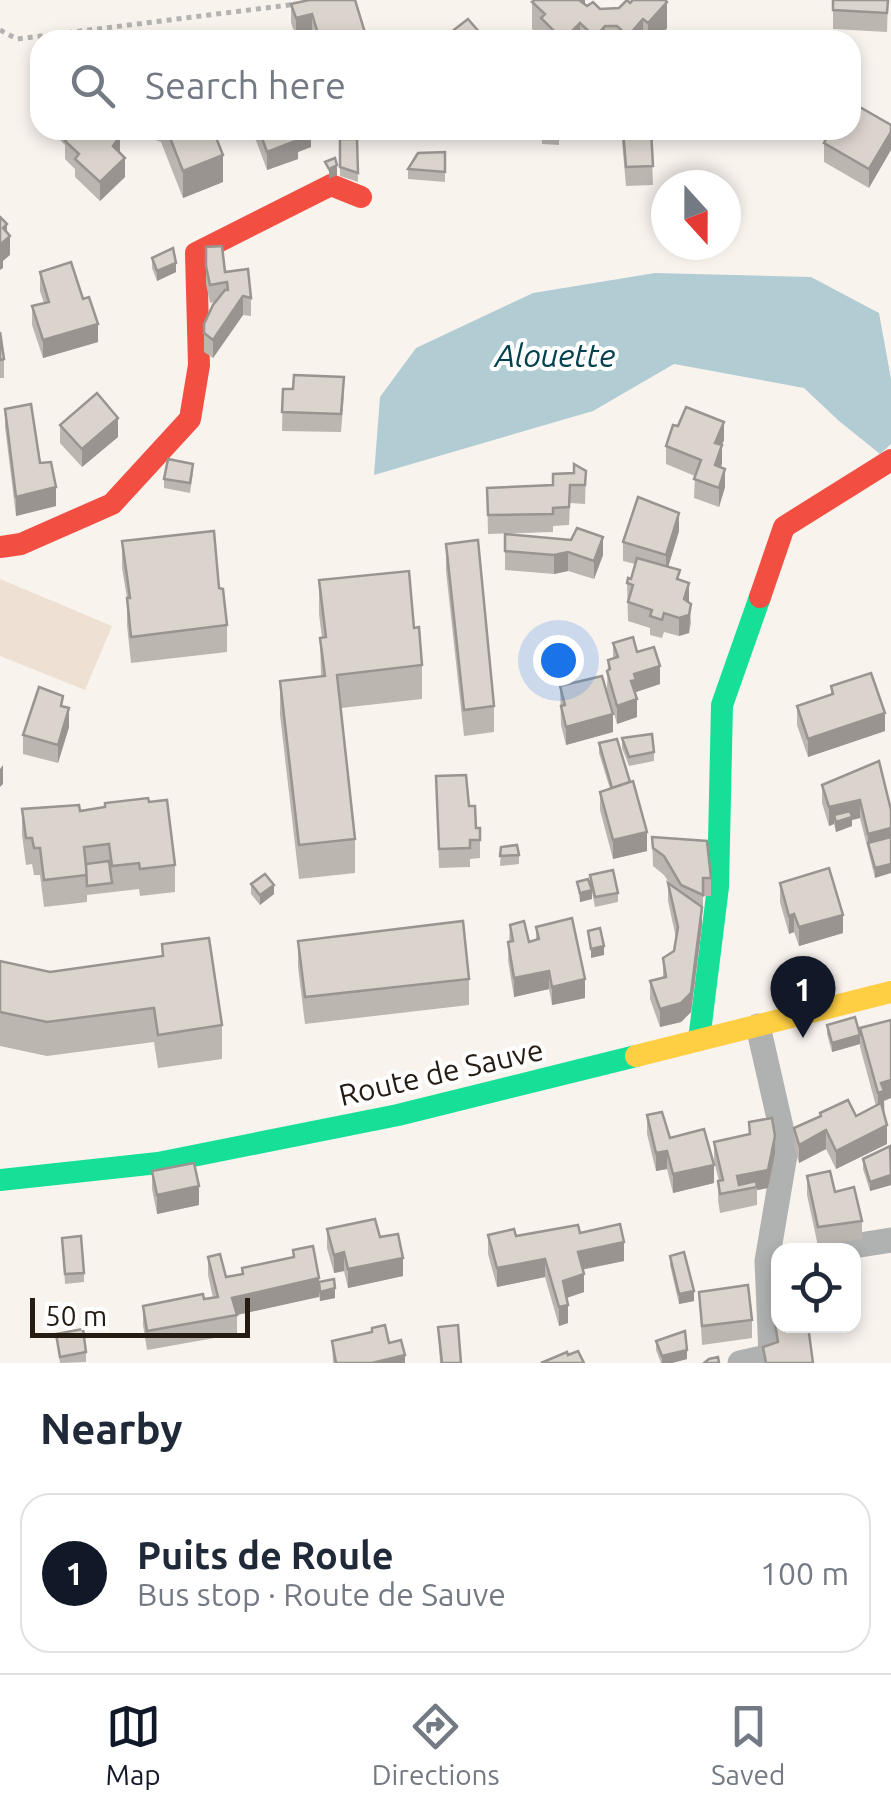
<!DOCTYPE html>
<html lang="en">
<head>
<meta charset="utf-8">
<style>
  body { margin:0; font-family:Ubuntu,sans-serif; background:#f2f2f3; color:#1f2937 }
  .controls { position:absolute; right:30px; bottom:30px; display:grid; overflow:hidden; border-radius:20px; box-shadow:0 5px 15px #0003 }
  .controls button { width:90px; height:90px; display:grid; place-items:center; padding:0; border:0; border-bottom:2px solid #e0e1e3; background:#fff; color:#1f2937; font:50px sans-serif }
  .compass { position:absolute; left:651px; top:170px; width:90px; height:90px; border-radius:50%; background:#fff; box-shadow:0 5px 15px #0003; rotate:159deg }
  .scale { position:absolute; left:30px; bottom:25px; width:220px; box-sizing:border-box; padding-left:10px; border:5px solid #241b13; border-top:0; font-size:28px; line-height:35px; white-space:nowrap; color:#241b13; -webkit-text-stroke:8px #fff; paint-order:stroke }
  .you { position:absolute; left:558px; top:660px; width:35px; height:35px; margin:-25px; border:8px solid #fff; border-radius:50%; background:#1a73e8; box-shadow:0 0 0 15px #1a73e833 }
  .badge { display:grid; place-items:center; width:65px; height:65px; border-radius:50%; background:#111827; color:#fff; font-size:32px; font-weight:700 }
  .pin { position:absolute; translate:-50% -82px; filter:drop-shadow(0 2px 5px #0008) }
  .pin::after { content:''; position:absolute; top:52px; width:35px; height:30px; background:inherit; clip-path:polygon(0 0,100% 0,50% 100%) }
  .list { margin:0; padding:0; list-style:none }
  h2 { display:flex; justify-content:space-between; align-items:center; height:130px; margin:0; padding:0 40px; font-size:42px }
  h2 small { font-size:32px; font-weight:400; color:#747a83 }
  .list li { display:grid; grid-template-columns:65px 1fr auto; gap:30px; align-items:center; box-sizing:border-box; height:160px; margin:0 20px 20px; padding:0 20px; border:2px solid #e0e1e3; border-radius:30px }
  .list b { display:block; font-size:38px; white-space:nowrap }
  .list p { margin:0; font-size:32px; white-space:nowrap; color:#747a83 }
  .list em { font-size:32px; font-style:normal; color:#747a83 }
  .icon { flex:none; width:55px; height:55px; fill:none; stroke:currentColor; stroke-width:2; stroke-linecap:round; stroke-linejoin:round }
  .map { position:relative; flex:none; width:891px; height:1363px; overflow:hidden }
  .search { position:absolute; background:#fff; box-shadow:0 5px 15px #0003; left:30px; right:30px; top:30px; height:110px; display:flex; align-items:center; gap:25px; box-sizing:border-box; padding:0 35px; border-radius:30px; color:#747a83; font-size:38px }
  .sheet { height:310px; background:#fff }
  nav { display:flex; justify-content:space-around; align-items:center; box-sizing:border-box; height:140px; border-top:2px solid #e0e1e3; background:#fff; font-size:28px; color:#747a83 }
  nav a { display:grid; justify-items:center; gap:5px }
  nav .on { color:#111827 }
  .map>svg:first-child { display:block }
</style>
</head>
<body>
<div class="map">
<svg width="891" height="1363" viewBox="0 0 891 1363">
  <rect width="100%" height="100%" fill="#f9f3ee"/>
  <path fill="#efe0d4" d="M0 579 112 626 85 690 0 656Z"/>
  <path fill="#b2ccd3" d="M655 273 811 277 879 313 891 379V444L880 454 839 421 804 388 674 364 593 411 374 475 380 397 416 348 533 293Z"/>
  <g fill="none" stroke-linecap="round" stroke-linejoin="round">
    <path stroke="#b4b3b2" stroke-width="5" stroke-dasharray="5 5" stroke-linecap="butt" d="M0 30 17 39 297 4"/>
    <g stroke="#b0b2b2" stroke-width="25">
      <path d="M828 1250 891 1240"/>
      <path d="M740 1363 771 1356 767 1261 786 1149 758 1026"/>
    </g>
    <g stroke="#16e098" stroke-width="22">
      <path d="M699 1040 718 887 722 705 760 597"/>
      <path d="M0 1180 158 1163 398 1115 636 1056"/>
    </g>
    <path stroke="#ffcf43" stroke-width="22" d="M636 1056 891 992"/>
    <g stroke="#f24e42" stroke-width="22">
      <path d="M0 547 21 544 112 504 190 419 199 365 196 253 331 185 361 197"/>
      <path d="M760 597 784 527 891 460"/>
    </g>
  </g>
  <g fill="#bcb6b0">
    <path d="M585 0V4L587 6 600 9 619 8 667 28 657 40H541V36L532 29V2Z"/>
    <path d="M833 0H888L887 32 833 29Z"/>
    <path d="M291 4 366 40H314L312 33 296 36 291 23Z"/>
    <path d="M891 125 869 188 824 162V143Z"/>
    <path d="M50 130H108L113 135 120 153 125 177 100 201 75 177V169L65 159V145Z"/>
    <path d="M150 130H213L223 182 183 198 161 142 150 138Z"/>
    <path d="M252 130H311V147L298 152V159L267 170Z"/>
    <path d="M542 130H559V145L542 144Z"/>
    <path d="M621 130H651L653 185 626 186Z"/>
    <path d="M340 139H357L358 182 340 176Z"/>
    <path d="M445 152V182L408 179V169Z"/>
    <path d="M206 247 225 272 251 298V316L243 315 213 358 204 352V324L215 302 210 303 206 284Z"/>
    <path d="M152 258 176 272 157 281 152 268Z"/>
    <path d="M40 272 83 299 98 342 43 358 32 325V306L44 303 40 291Z"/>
    <path d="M0 332 4 359V378H0Z"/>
    <path d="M283 389 344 395 341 432 282 431Z"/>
    <path d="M5 409 40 463 56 506 16 516 5 427Z"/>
    <path d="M60 425 118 437 82 467 60 443Z"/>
    <path d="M724 440 722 445 721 467 725 487 719 507 694 498 695 476 666 464V446Z"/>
    <path d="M586 471 585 504 570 503 569 525 553 526V532L488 534 487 488 553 485Z"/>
    <path d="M193 473 190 493 164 488V479Z"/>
    <path d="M679 531 668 567 680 580 689 603 691 623 689 633 679 636 664 632 662 638 650 635V628L628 621 627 583 631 579 635 564 623 561V542Z"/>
    <path d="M505 534 603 555 594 579 568 571 554 574 505 570Z"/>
    <path d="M122 541 227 625V652L131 663 127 625V598L122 568Z"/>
    <path d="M446 544 494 706V732L464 736 446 571Z"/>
    <path d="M319 580 414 628 422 665V699L341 708 355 839V873L299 879 280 715V681L321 676 320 638H322L319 614Z"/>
    <path d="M613 643 637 652 660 684 636 692 637 717 617 724 607 689 608 660 613 659Z"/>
    <path d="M560 686 613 732 566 745 561 725Z"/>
    <path d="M831 686 885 731 808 757 797 725V706L831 695Z"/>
    <path d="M63 707 69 727 58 763 23 754V735Z"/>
    <path d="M622 738 654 752V761L629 766 622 748Z"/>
    <path d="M599 743 647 851 613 859 600 810V792L610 789 599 753Z"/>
    <path d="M879 761 875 878 860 818 852 820V826L836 832 834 824 829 826 822 803V785Z"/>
    <path d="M436 776 469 806 476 828H480V858L470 859V867L439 868Z"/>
    <path d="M22 809 80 811 175 865V892L140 896 139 889 87 895V902L44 907 40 875H34L32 864 26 865 22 835Z"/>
    <path d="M652 837 711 878V896H703V913L702 912V925L691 1012 681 1022 660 1027 650 999V981L663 977V958L674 951 676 938 668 901V883L670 884 664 875 653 866Z"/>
    <path d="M501 847 519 855V864L500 866Z"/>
    <path d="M590 875 618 893V902L595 907 592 892V899L580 902 577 882 591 887Z"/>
    <path d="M780 883 843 933 799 946 794 932 789 934 780 902Z"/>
    <path d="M251 884 274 894 260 905 251 894Z"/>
    <path d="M510 925 529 942 536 940V927L585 998 552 1005 549 989 514 997 508 960Z"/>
    <path d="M298 941 469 979V1005L305 1024 298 967Z"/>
    <path d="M162 944 222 1025V1059L158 1068 154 1042 47 1056 0 1046V961L50 972 162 956Z"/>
    <path d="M827 1025 860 1044 832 1052 827 1034Z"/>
    <path d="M860 1028 884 1101 887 1144 836 1169 826 1149 799 1163 794 1147V1128L820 1116V1113L856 1116 876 1106 860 1047Z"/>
    <path d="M647 1115 670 1138 714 1183 673 1193 667 1169 656 1171 647 1134Z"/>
    <path d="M749 1122 775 1154 768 1188 757 1190V1205L720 1213 718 1200 719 1181 714 1161V1142L749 1135Z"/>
    <path d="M891 1149V1185L870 1191 863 1169V1159Z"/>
    <path d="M152 1171 199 1205 157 1214 152 1189Z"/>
    <path d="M807 1176 835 1192 862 1221V1239L818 1246 807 1195Z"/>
    <path d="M327 1229 380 1237 403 1276 348 1288 344 1271 334 1273 327 1248Z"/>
    <path d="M580 1233 624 1261 582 1270 584 1292 567 1298 568 1323 559 1326 545 1277 497 1287 488 1254V1235L516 1236Z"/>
    <path d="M62 1238 84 1273V1282L65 1284Z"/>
    <path d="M293 1250 319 1282 335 1298 320 1301 319 1296 237 1315V1334L147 1350 143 1325V1306L213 1298 208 1275V1257L226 1277 242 1274V1268L293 1258Z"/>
    <path d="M670 1256 694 1301 679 1304 670 1265Z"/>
    <path d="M699 1292 752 1320V1338L702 1345Z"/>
    <path d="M438 1327 461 1363H440Z"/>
    <path d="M56 1334 86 1352V1362L60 1363Z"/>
    <path d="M332 1341 405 1363H333Z"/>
    <path d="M656 1341 687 1359 672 1363H661L656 1350Z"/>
  </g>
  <g fill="#999490">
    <path d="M578 0H585V19L580 24V40H563Z"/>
    <path d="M667 2V28L657 40H648V23Z"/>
    <path d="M312 14V33L296 36V18Z"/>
    <path d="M643 19V40H628V36Z"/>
    <path d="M605 26V40H595V37Z"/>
    <path d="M306 130H311V147L298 152V159L267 170V152L295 134Z"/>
    <path d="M891 132V150L869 188V169Z"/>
    <path d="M120 136V154L113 146Z"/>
    <path d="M223 155V182L183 198V171Z"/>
    <path d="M125 158V177L100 201V182Z"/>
    <path d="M337 165V175L329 179V169Z"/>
    <path d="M7 224V239L10 236V255L3 261V268L0 270V245L3 228Z"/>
    <path d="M176 263V272L157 281V271Z"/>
    <path d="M243 296V315L213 358V340Z"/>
    <path d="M98 324V342L43 358V340Z"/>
    <path d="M118 418V437L82 467V449Z"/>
    <path d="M724 422V440L715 461V443Z"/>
    <path d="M722 445V464L715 483V465Z"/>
    <path d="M725 469V487L719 507V488Z"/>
    <path d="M56 487V506L16 516V497Z"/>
    <path d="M679 513V531L666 574V555Z"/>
    <path d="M603 537V555L594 579V561Z"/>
    <path d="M568 552V571L554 574V555Z"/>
    <path d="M689 583V601L685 616 691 604 689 633 679 636V618Z"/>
    <path d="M660 666V684L636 692V698L631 681 634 674Z"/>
    <path d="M637 699V717L617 724V706Z"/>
    <path d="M69 708V727L58 763V745Z"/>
    <path d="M885 713V731L808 757V739Z"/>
    <path d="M613 714V732L566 745V727Z"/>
    <path d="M3 765V784L0 787V769Z"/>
    <path d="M860 800V818L852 820V826L836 832 834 815V824L829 826V807Z"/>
    <path d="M891 828V847L868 843V834Z"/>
    <path d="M647 832V851L613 859V840Z"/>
    <path d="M891 864V873L875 878V868Z"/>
    <path d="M274 885V894L260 905V895Z"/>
    <path d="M592 890V899L580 902V893Z"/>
    <path d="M702 907V925L691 1012 681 1022 660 1027V1009Z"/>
    <path d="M794 914V932L789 934V916Z"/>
    <path d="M843 915V933L799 946V927Z"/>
    <path d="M604 946V955L591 958V949Z"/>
    <path d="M549 971V989L514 997V978Z"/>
    <path d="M585 979V998L552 1005V987Z"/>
    <path d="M860 1035V1044L832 1052V1043Z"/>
    <path d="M891 1080V1098L884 1101V1110L878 1112V1093L881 1083Z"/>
    <path d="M887 1125V1144L836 1169V1151Z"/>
    <path d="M826 1130V1149L799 1163V1145Z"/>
    <path d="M775 1136V1154L768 1188 757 1190V1187L737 1191V1176Z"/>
    <path d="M667 1151V1169L656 1171V1153Z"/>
    <path d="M714 1165V1183L673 1193V1174Z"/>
    <path d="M891 1175V1185L870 1191V1182Z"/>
    <path d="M199 1186V1205L157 1214V1195Z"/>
    <path d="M624 1242V1261L578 1270V1252Z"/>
    <path d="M344 1252V1271L334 1273V1255Z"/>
    <path d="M403 1258V1276L348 1288V1269Z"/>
    <path d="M545 1259V1277L497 1287V1268Z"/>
    <path d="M584 1274V1292L563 1299V1281Z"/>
    <path d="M319 1278V1297L232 1316V1298Z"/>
    <path d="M335 1288V1298L320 1301V1292Z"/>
    <path d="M694 1291V1301L679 1304V1294Z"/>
    <path d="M568 1305V1323L559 1326V1307Z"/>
    <path d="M687 1350V1359L672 1363H662V1356Z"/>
    <path d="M405 1355V1363H372Z"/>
  </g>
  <g fill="#dbd4cd" stroke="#999490" stroke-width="2.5">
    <path d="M309 0H355L366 36 354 40H320L312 14 296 18 291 4Z"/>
    <path d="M535 0H579L587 6 593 2 600 9 619 8 627 0 630 3 633 0H665L667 2 648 23 643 19 628 36 617 26H605L595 37 580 23 563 40 541 18 545 14 532 2Z"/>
    <path d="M833 0H888L887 13 833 10Z"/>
    <path d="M468 19 486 40 442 39Z"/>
    <path d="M851 102 891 125V132L869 169 824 143 831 130H851Z"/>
    <path d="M68 130H108L113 135 120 136 113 146 125 158 100 182 75 159 79 154 65 141 72 134Z"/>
    <path d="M167 130H213L223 155 183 171Z"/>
    <path d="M259 130H306L295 134 298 140 267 152Z"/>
    <path d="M542 130H559V135L542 134Z"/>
    <path d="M623 130H651L653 166 626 167Z"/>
    <path d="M340 139H357L358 173 340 167Z"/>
    <path d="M445 152V172L408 169 418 153Z"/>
    <path d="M335 158 337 165 329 169 325 162Z"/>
    <path d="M0 217 7 224 3 228 10 236 0 245Z"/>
    <path d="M222 246 225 272 248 269 251 298 243 296 213 340 204 333V324L213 305 225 290H228L227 282 210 285 206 266V247Z"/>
    <path d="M173 248 176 263 157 271 152 258Z"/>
    <path d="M71 262 83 299 89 297 98 324 43 340 32 306 49 302 40 272Z"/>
    <path d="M0 332 4 359 0 360Z"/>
    <path d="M294 375 344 377 341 414 282 412 283 389H293Z"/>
    <path d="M97 393 118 418 82 449 60 425Z"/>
    <path d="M31 404 40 463 51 462 56 487 16 497 5 409Z"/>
    <path d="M686 407 724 422 715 443 722 445 715 465 725 469 719 488 694 479 701 460 666 446 673 425 678 426Z"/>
    <path d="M168 459 193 464 190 483 164 479Z"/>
    <path d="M574 464 586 471 585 485H570L569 507 553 508V514L488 515 487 488 553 485V474L574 473Z"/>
    <path d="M638 497 679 513 666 555 623 542Z"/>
    <path d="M577 528 603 537 594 561 568 552 554 555 505 551V534L571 540Z"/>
    <path d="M214 531 219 588 223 589 227 625 131 637 127 598H130L122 541Z"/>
    <path d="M478 540 494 706 464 710 446 544Z"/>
    <path d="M637 558 680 570 677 579 689 583 684 599 691 604 689 615 679 618 664 613 662 620 650 616 652 610 628 602 633 585 627 583 628 578 631 579Z"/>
    <path d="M409 571 414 628 419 627 422 665 337 675 355 839 299 845 280 681 325 676 320 638 326 637 319 580Z"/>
    <path d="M633 637 637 652 654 647 660 666 634 674 636 680 631 681 637 699 617 706 607 671 610 669 608 660 618 657 613 643Z"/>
    <path d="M871 673 885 713 808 739 797 706 833 694 831 686Z"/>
    <path d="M602 676 613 714 566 727 561 706 565 705 560 686Z"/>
    <path d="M39 687 63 696 61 706 69 708 58 745 23 735Z"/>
    <path d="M652 734 654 752 629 757 622 738Z"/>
    <path d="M617 739 630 782 612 788 599 743Z"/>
    <path d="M879 761 891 810V828L868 834 860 800 829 807 822 785Z"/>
    <path d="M466 775 469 806H475L476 828H480V840H470V848L439 849 436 776Z"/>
    <path d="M633 781 647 832 613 840 600 792Z"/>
    <path d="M148 798 149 802 167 800 175 865 140 869 139 863 112 866 109 844 84 847 87 875 44 880 40 848H34L32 838H26L22 809 79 805 80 811 105 807V803Z"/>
    <path d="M850 811 852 817 836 822 834 815Z"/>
    <path d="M652 837 707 841 711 878H703V895L681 885 664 856 653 848Z"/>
    <path d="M891 837V864L875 868 868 843Z"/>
    <path d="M517 845 519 855 500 856 501 847Z"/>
    <path d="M109 861 112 883 87 886 86 864Z"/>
    <path d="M829 868 843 915 799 927 794 914 789 916 780 883Z"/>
    <path d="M613 870 618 893 595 897 590 875Z"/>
    <path d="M265 874 274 885 260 895 251 884Z"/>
    <path d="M588 879 592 890 580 893 577 882Z"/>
    <path d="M668 883 702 907 691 993 681 1003 660 1009 650 981 666 977 663 958 674 951 678 927Z"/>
    <path d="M572 918 585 979 552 987 549 971 514 978 508 942 513 941 510 925 524 921 529 942 539 939 536 927Z"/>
    <path d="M463 921 469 979 305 997 298 941Z"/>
    <path d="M600 928 604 946 591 949 588 931Z"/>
    <path d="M209 938 222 1025 158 1035 154 1008 47 1022 0 1012V961L50 972 163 956 162 944Z"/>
    <path d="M855 1017 860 1035 832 1043 827 1025Z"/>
    <path d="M891 1020V1080L881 1083 884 1091 878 1093 860 1028Z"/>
    <path d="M848 1100 856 1116 881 1103 887 1125 836 1151 826 1130 799 1145 794 1128 821 1116 820 1113Z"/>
    <path d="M662 1112 670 1138 704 1129 714 1165 673 1174 667 1151 656 1153 647 1115Z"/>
    <path d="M772 1118 775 1136 768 1170 737 1176 739 1185 756 1181 757 1187 720 1194 718 1181 723 1180 714 1142 750 1134 749 1122Z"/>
    <path d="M890 1146 891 1175 870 1182 863 1159Z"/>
    <path d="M194 1163 199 1186 157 1195 152 1171Z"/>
    <path d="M830 1171 835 1192 854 1187 862 1221 818 1227 807 1176Z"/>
    <path d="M375 1219 380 1237 398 1234 403 1258 348 1269 344 1252 334 1255 327 1229Z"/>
    <path d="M620 1224 624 1242 578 1252 584 1274 563 1281 568 1305 559 1307 545 1259 497 1268 488 1235 514 1229 516 1236 578 1225 580 1233Z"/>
    <path d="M81 1236 84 1273 65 1274 62 1238Z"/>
    <path d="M313 1246 319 1278 232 1298 237 1315 147 1331 143 1306 203 1294 204 1299 218 1297 208 1257 220 1254 226 1277 243 1274 242 1268 294 1257 293 1250Z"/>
    <path d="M684 1252 694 1291 679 1294 670 1256Z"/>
    <path d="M334 1279 335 1288 320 1292 319 1282Z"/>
    <path d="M748 1285 752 1320 702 1326 699 1292Z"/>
    <path d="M778 1323V1326H808L813 1363H766L763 1347 778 1342 775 1324Z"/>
    <path d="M385 1325 389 1343 401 1340 405 1355 372 1363H336L332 1341 372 1332V1328Z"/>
    <path d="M458 1325 461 1363H442L438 1327Z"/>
    <path d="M83 1329 86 1352 60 1357 56 1334Z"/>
    <path d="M685 1331 687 1350 662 1356 656 1341Z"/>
    <path d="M578 1351 584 1363H541L567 1352 568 1355Z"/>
    <path d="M718 1357 719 1363H704L709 1359Z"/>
  </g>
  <g text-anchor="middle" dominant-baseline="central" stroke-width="8" stroke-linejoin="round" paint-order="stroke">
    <g font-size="30" fill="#241b13" stroke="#fff">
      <text transform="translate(441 1072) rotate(-13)">Route de Sauve</text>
    </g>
    <g font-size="32" font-style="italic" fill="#04414e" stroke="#fff">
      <text x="555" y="355">Alouette</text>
    </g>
  </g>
</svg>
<div class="controls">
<button><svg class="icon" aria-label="locate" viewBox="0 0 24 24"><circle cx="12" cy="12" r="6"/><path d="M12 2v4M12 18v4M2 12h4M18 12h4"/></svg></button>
</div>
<svg class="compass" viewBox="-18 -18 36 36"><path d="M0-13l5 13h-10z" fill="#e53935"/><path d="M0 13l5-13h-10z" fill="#747a83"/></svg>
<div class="scale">50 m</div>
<div class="you"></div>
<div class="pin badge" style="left:803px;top:1038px">1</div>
<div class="search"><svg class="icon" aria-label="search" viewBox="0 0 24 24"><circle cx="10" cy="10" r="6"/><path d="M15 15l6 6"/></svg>Search here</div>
</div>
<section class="sheet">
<h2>Nearby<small></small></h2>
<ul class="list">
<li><span class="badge">1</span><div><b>Puits de Roule</b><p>Bus stop · Route de Sauve</p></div><em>100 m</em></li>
</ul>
</section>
<nav>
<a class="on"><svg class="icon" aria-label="map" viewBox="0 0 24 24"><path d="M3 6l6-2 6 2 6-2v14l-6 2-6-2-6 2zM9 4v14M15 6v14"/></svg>Map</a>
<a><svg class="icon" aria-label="directions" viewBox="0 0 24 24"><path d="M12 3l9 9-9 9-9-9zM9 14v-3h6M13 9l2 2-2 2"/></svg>Directions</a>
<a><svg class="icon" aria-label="saved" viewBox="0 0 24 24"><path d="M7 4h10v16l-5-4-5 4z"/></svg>Saved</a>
</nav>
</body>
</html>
